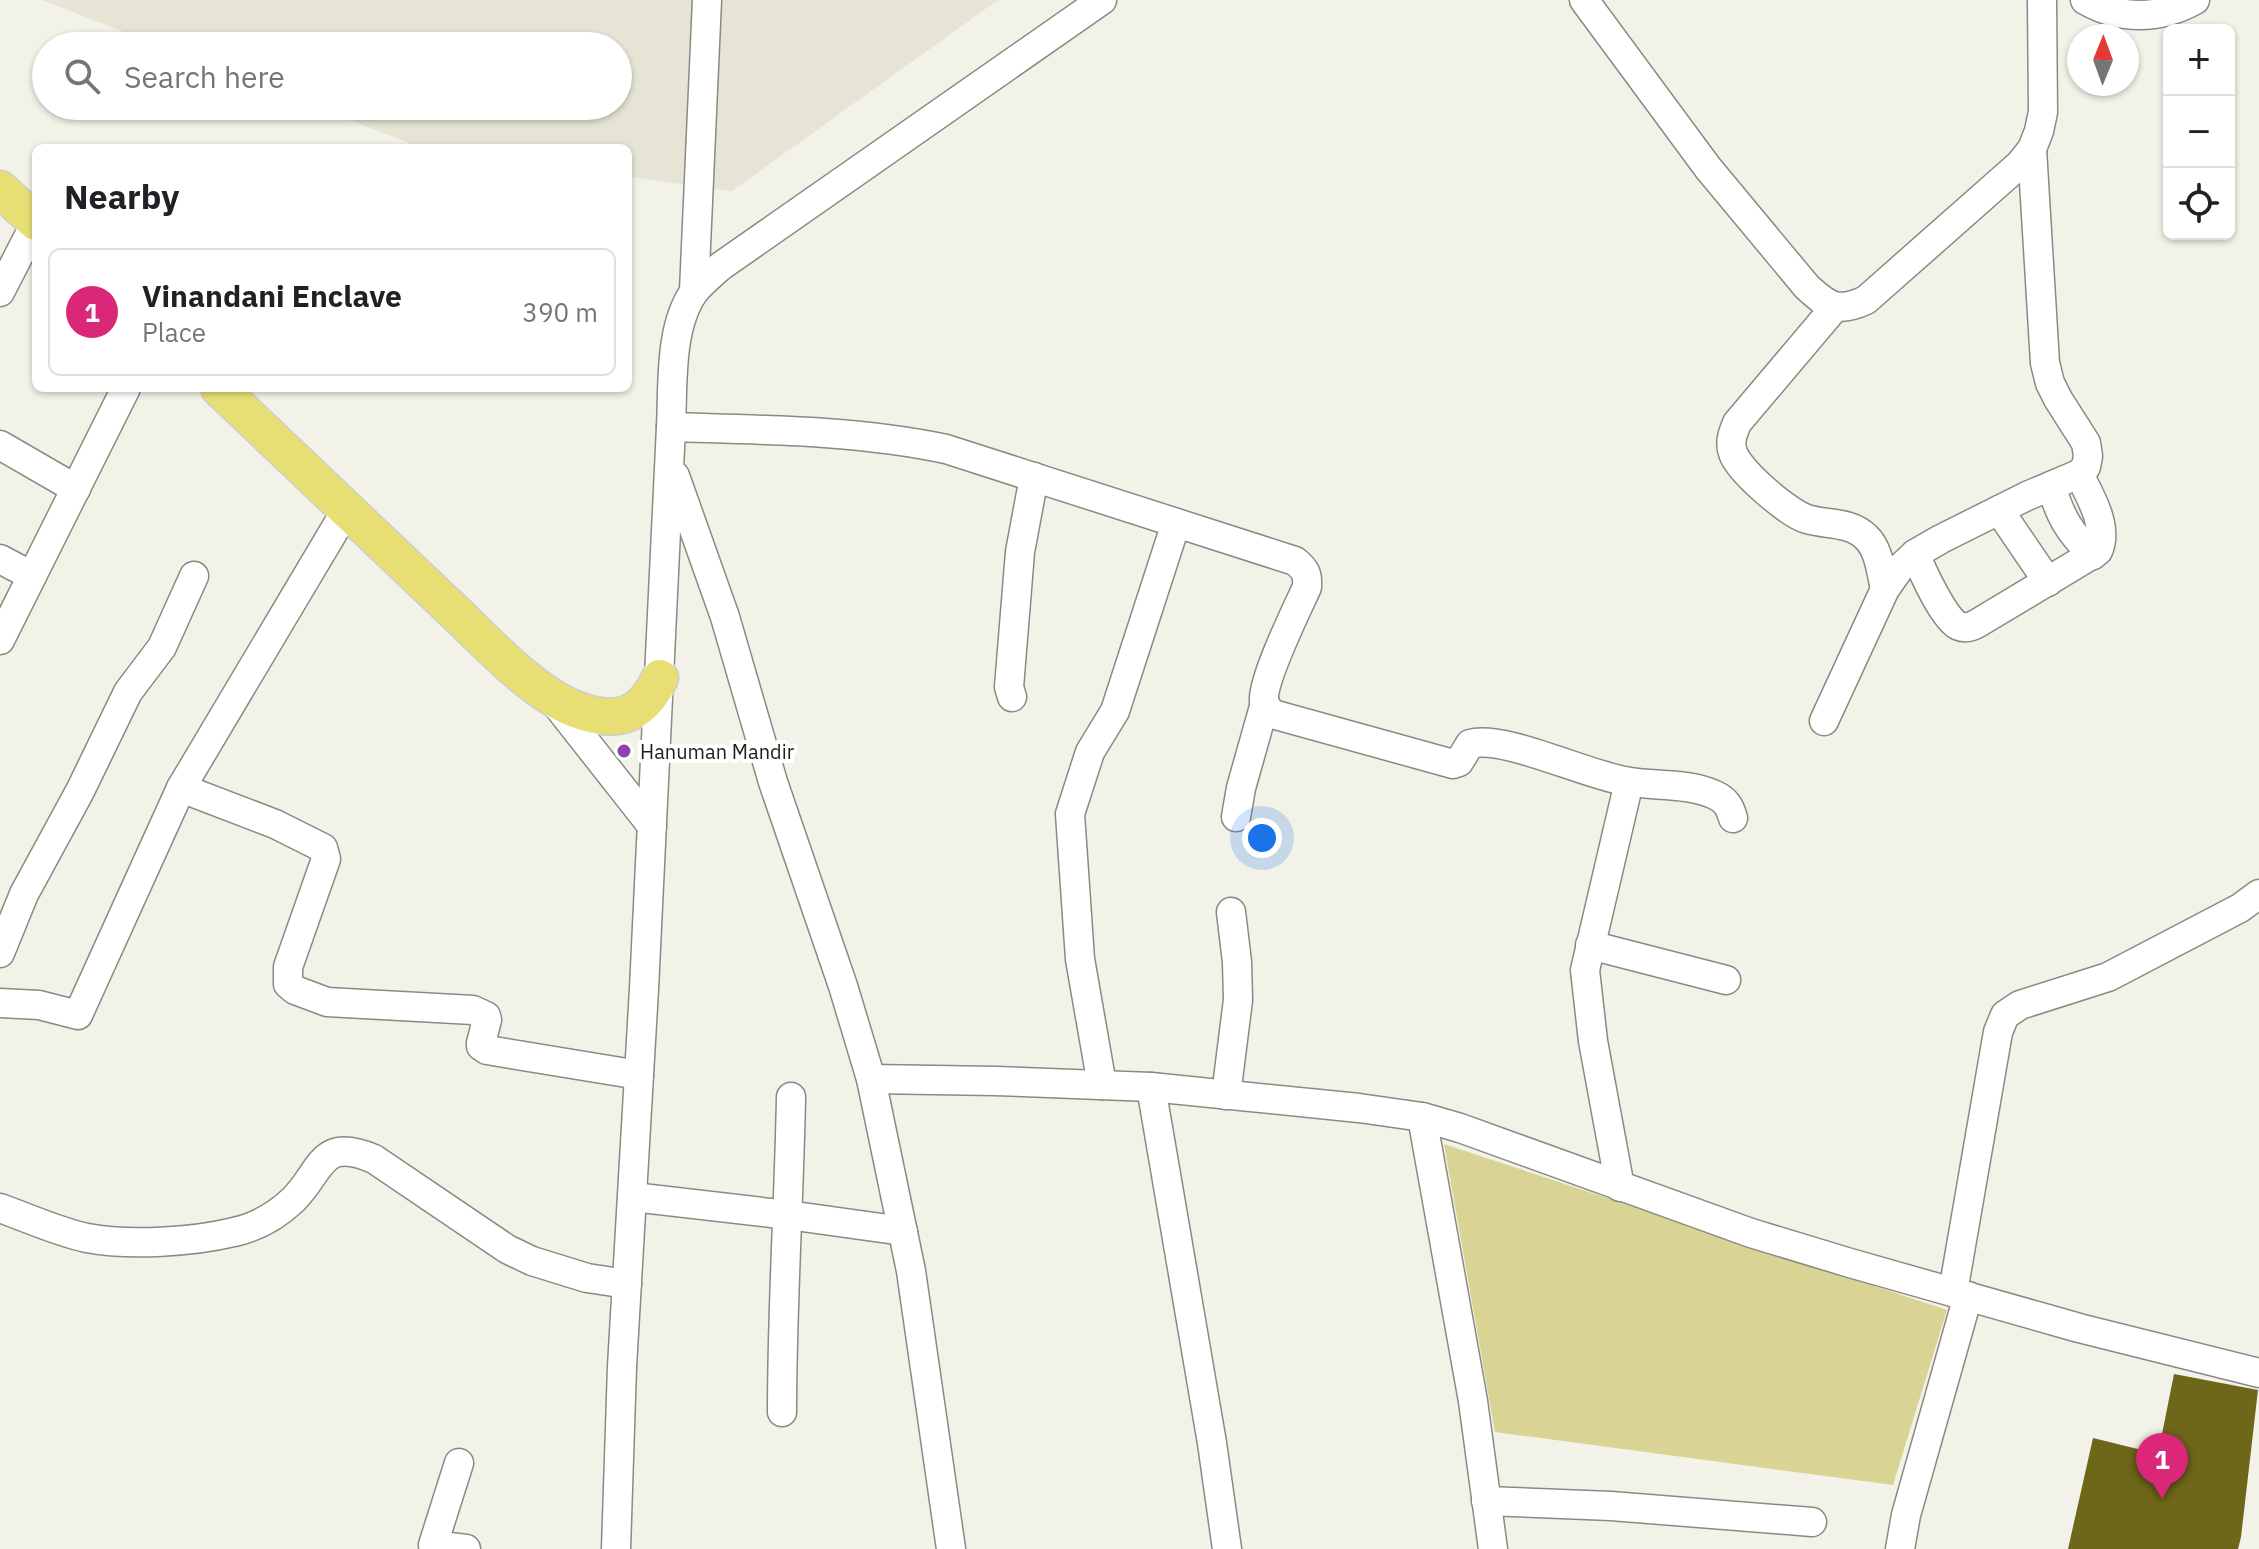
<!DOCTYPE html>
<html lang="en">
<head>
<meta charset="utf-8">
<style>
  body { margin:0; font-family:"IBM Plex Sans",sans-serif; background:#f2f2f2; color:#202124 }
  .controls { position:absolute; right:24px; top:24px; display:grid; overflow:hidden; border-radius:12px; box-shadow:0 2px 6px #0004 }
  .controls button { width:72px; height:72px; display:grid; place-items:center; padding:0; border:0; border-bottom:2px solid #e0e0e0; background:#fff; color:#202124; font:40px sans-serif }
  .compass { position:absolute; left:2067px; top:24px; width:72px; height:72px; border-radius:50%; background:#fff; box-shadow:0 2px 6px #0004; rotate:1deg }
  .you { position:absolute; left:1262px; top:838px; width:28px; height:28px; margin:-20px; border:6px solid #fff; border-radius:50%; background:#1a73e8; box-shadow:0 0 0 12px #1a73e833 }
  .badge { display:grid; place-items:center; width:52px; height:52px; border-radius:50%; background:#db2777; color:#fff; font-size:26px; font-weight:700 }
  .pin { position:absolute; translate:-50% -66px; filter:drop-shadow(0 2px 4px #0008) }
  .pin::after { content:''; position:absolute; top:42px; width:28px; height:24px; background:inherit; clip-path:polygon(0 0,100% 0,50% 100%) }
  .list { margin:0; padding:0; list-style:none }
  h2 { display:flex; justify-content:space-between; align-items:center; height:104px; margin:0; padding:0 32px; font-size:34px }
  h2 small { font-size:26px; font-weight:400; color:#757577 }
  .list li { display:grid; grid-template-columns:52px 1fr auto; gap:24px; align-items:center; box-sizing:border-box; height:128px; margin:0 16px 16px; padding:0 16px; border:2px solid #e0e0e0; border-radius:12px }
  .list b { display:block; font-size:30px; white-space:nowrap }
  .list p { margin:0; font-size:26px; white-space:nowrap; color:#757577 }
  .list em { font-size:26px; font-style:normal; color:#757577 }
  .icon { flex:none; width:44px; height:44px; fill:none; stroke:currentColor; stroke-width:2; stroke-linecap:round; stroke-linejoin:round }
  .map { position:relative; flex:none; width:2259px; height:1549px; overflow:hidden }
  .search { position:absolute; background:#fff; box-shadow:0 2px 6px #0004; left:32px; top:32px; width:600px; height:88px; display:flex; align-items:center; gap:20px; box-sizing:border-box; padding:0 28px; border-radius:44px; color:#757577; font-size:30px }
  .panel { position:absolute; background:#fff; box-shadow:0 2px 6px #0004; left:32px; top:144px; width:600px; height:248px; border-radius:12px }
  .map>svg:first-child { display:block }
</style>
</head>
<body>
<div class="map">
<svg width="2259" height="1549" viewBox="0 0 2259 1549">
  <rect width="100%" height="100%" fill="#f2f2e9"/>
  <path fill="#e6e5d5" d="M42 0H998L732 191 628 177V148H422L314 106H618V46H160Z"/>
  <path fill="#d9d493" d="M1444 1144 1947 1310 1893 1485 1495 1432Z"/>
  <path fill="#6e671a" d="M2174 1374 2258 1390 2241 1537 2238 1549H2068L2093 1438 2158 1454Z"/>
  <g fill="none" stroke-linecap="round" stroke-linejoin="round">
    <g stroke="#8a8a82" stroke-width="31">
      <g id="minor">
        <path d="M1584 0 1708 168 1807 287C1829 307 1838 313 1866 300L2020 164 2032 149 2039 131 2043 112 2042 0"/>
        <path d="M2085 0C2120 20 2159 20 2195 0"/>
        <path d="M694 291 707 0"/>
        <path d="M0 292 36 222"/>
        <path d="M1835 307 1737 423C1733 433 1729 442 1733 453 1739 471 1789 514 1807 519 1826 525 1850 521 1866 537 1879 549 1881 572 1885 589"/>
        <path d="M671 427C763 430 856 430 946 449L1295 561C1305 569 1308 574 1307 587 1297 609 1262 680 1264 701 1265 708 1270 712 1276 715L1453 764 1459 762 1470 744C1504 734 1590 777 1630 782 1657 786 1689 783 1715 795 1726 800 1730 807 1733 818"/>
        <path d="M0 445 76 489"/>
        <path d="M675 476 725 617 773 782 843 986 871 1079 911 1271 951 1549"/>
        <path d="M2051 486C2061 518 2069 532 2093 555"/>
        <path d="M1999 510 2048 582"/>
        <path d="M1915 554C1922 570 1944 620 1959 626 1966 629 1973 626 1978 623L2098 551C2109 527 2090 496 2079 474"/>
        <path d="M0 559 32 576"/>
        <path d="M0 640 126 388"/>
        <path d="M1012 697 1009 687 1020 552 1034 477"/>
        <path d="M552 699 652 826"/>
        <path d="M1824 721 1885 589 1899 569 1915 554 1941 539 2027 496 2079 474 2086 467 2088 456 2086 443 2058 399 2050 383 2045 363 2032 149"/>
        <path d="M181 788 275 824 323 848 326 859 288 967V984L295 990 327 1002 473 1010 486 1016 487 1020 481 1043V1046L487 1050 639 1075"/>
        <path d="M1236 817 1241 788 1265 703"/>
        <path d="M1590 945 1726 980"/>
        <path d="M0 953 24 894 80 791 128 692 162 647 194 576"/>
        <path d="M0 1003 39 1005 78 1015 181 788 347 509"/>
        <path d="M871 1079 996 1081 1151 1087 1359 1108 1422 1117 1460 1128 1751 1233 1850 1263 2079 1328 2259 1373"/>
        <path d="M1102 1085 1080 959 1070 814 1090 752 1115 711 1176 523"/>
        <path d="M1151 1087 1212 1443 1227 1549"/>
        <path d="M1226 1095 1238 1000 1237 962 1231 912"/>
        <path d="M1422 1117 1473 1401 1493 1549"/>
        <path d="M1620 1187 1593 1041 1585 970 1629 782"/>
        <path d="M633 1197 788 1215 903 1231"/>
        <path d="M0 1208C28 1218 58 1232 87 1238 129 1246 193 1242 234 1232 257 1227 276 1216 293 1200 323 1170 320 1136 374 1159L507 1249 532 1261 587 1278 627 1284"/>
        <path d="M1953 1292 1998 1032 2005 1015 2020 1005 2108 977 2240 908 2259 894"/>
        <path d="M782 1412C782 1307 789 1202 791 1097"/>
        <path d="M459 1463 433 1545 466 1549"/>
        <path d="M1486 1501 1611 1506 1812 1522"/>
        <path d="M616 1549 622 1367 644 989 671 427C673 386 669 327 694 292 701 283 712 274 721 266L1102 0"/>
        <path d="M1900 1549 1906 1515 1968 1296"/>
      </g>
    </g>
    <g stroke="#cececd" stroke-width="39">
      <g id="major">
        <path d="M0 189 36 222"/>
        <path d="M219 388C294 459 369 530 444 602 480 635 530 692 575 709 616 725 642 717 660 678"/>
      </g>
    </g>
    <use href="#minor" stroke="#fff" stroke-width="28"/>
    <use href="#major" stroke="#e8df74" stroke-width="36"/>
  </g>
  <circle fill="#9042b2" stroke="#fffffd" stroke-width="3" cx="624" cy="751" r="8"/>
  <g text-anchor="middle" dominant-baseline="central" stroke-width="8" stroke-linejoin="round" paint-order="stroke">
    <g font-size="20" fill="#1e1e1b" stroke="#fffffd" text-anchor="start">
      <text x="640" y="751">Hanuman Mandir</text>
    </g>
  </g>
</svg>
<div class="controls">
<button>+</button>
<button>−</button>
<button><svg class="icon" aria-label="locate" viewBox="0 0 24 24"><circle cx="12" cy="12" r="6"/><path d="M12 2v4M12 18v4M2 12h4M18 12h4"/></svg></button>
</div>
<svg class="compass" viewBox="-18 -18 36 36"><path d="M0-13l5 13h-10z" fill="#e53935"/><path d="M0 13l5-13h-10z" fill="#757577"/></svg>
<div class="you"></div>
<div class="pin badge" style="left:2162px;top:1499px">1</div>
<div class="search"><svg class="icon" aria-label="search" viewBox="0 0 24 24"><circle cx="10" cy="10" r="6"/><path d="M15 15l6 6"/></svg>Search here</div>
<section class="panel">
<h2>Nearby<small></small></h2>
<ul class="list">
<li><span class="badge">1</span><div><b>Vinandani Enclave</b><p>Place</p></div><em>390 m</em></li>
</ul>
</section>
</div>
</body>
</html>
